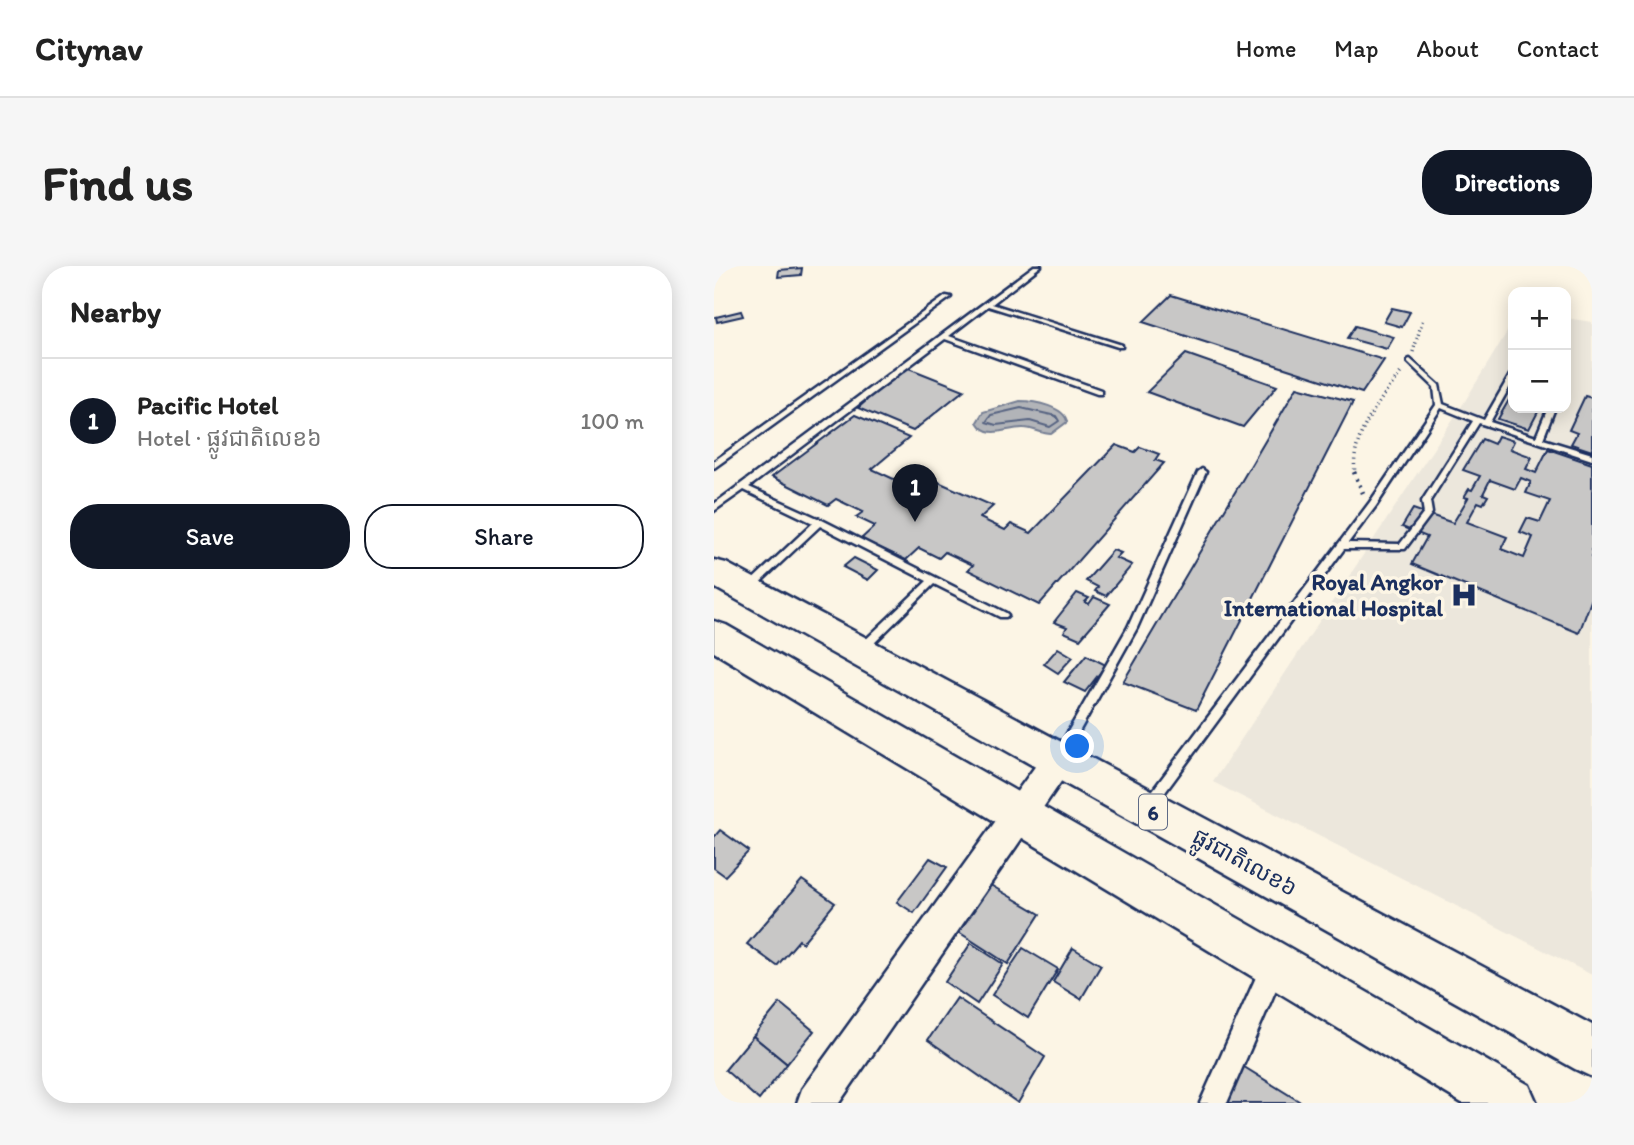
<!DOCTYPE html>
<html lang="en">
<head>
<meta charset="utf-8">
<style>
  body { margin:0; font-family:Itim,"Noto Sans Khmer",sans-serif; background:#f6f6f6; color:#222 }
  .controls { position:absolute; right:21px; top:21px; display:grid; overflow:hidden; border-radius:14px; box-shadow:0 4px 18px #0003 }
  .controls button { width:63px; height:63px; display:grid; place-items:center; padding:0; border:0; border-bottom:2px solid #e0e0e0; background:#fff; color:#222; font:35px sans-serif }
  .you { position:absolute; left:364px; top:481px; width:24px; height:24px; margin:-18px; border:5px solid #fff; border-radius:50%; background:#1a73e8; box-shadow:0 0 0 10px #1a73e833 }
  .badge { display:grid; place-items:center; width:46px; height:46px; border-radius:50%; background:#111827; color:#fff; font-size:23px; font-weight:700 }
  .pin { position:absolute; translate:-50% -58px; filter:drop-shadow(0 2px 4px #0008) }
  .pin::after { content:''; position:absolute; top:37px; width:24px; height:21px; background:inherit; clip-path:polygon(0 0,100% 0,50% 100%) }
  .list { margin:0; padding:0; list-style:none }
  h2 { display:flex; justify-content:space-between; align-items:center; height:91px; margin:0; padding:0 28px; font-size:30px }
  h2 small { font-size:23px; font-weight:400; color:#767676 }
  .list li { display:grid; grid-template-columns:46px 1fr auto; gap:21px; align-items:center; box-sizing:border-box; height:126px; padding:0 28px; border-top:2px solid #e0e0e0 }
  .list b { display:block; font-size:26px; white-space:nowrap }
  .list p { margin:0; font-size:23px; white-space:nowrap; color:#767676 }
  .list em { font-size:23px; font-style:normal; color:#767676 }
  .actions { display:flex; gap:14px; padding:21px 28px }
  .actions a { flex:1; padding:16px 0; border:2px solid #111827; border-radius:28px; text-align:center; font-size:24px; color:#111827 }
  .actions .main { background:#111827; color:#fff }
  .map { position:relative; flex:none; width:878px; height:837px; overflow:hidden; border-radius:28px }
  header { display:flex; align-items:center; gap:42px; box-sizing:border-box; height:98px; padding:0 35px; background:#fff; border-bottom:2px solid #e0e0e0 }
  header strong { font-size:33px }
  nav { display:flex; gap:38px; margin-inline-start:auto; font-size:24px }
  .intro { display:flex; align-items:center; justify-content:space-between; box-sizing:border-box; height:168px; padding:0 42px }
  h1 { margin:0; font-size:49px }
  .button { padding:18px 32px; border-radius:28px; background:#111827; color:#fff; font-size:24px; font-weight:700 }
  main { display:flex; gap:42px; padding:0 42px }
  aside { flex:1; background:#fff; border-radius:28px; box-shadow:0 4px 18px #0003 }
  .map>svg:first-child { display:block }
</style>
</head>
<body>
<header>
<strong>Citynav</strong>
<nav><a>Home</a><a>Map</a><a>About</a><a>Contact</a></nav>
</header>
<div class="intro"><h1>Find us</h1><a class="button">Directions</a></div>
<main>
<aside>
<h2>Nearby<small></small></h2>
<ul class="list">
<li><span class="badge">1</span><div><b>Pacific Hotel</b><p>Hotel · ផ្លូវជាតិលេខ៦</p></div><em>100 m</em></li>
</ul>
<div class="actions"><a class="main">Save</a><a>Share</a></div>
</aside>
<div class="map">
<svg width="878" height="837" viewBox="0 0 878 837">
  <rect width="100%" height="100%" fill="#fcf5e5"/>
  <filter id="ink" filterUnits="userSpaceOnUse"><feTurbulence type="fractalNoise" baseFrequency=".0143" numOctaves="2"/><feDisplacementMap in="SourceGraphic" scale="14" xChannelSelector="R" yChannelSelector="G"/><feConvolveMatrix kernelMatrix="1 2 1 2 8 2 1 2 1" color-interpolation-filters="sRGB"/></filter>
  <g filter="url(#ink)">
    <path fill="#ece7dc" d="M852 52 878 56V709L499 516 751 135 799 56V142H852Z"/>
    <path fill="#b2b4b8" stroke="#767f94" stroke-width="2" d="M306 135C321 135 351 141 353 156L337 168C327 168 320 162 310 162 293 161 274 175 263 156L269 146Z"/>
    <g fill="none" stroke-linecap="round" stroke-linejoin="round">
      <path stroke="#576482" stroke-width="2" d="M307 142 342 150 345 155 336 161 316 155 282 159 272 156 277 149Z"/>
    </g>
    <g fill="#c8c7c6" stroke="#1b2f5e" stroke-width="2" fill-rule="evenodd">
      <path d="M88 2 87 9 64 11 65 4Z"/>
      <path d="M457 29 670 94 648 127 429 56Z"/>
      <path d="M678 42 696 46 688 61 670 56Z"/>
      <path d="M27 45 29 50 3 56 2 51Z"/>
      <path d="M641 60 680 71 673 83 633 72Z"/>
      <path d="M472 88 563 120 529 161 433 126Z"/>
      <path d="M192 101 250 124 199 165 144 142 152 135 149 134Z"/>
      <path d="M583 121 639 136 482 444 409 416Z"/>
      <path d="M799 127V142H826L815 163 784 153Z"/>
      <path d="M871 130 878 132V185L857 178 863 167 855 164Z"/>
      <path d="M141 149 195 172 158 203 184 215 197 204 279 240 266 252 291 264 297 258 317 267 402 179 421 186 426 181 445 188 441 194 450 197 325 339 254 304 259 299 231 286 225 292 205 282 192 294 147 273 161 260 142 251 149 246 122 233 114 239 58 211Z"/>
      <path d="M784 170 800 175 796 183 818 191 812 203 822 207 834 183 878 198V332L865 367 698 298 713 271 688 261 699 243 739 257 754 232 750 231 755 223 758 224 766 210 749 204 768 173 780 178ZM807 212 817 216 812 227 836 235 826 256 813 252 806 266 819 271 810 292 787 283 793 271 753 256 764 236 769 238 774 230 769 228 776 214 801 223Z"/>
      <path d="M399 284 407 287 402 292 418 299 392 330 381 325 384 321 372 315Z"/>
      <path d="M140 292 164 304 154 314 129 301Z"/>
      <path d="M363 327 375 332 371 336 375 338 380 331 396 338 366 373 350 366 353 361 340 356Z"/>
      <path d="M344 382 359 391 344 407 330 398Z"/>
      <path d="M372 389 392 399 371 426 350 416Z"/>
      <path d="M6 564 35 585 11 610 0 602V571Z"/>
      <path d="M216 592 233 601 200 647 183 636Z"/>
      <path d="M88 614 121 637 88 677 85 674 63 700 33 678Z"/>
      <path d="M273 617 326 648 294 698 240 663Z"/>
      <path d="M257 677 289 698 263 738 231 716Z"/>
      <path d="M309 682 344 703 314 752 278 729Z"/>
      <path d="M359 682 387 699 367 733 339 716Z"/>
      <path d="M243 732 331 791 304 837 214 774Z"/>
      <path d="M66 737 100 765 73 798 39 770Z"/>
      <path d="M39 770 73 798 45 834 11 804Z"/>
      <path d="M527 799 588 837H510Z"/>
    </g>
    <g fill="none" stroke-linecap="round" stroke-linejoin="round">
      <g stroke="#1b2f5e" stroke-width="5">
        <g id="lane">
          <path d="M320 0H327L278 38 408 79V81H404L274 40 235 70 387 124V128H383L231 73 35 221 108 254 292 347 294 349 292 351H286L220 318 151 386H145L143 383 145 380 213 315 106 260 39 323H33L32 321 33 319 99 257 30 224 0 245V238Z"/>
          <path d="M232 30 237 31 0 202V195Z"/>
          <path d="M696 93 725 119 729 138 770 154 796 109 799 107V115L776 156 822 171 834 142H841L829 173 878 188V194L765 157 716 235 718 247 691 283H630L441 540 437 541 433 540 432 536 433 532 656 236 722 139 720 121 694 96V94ZM727 142 759 155 708 235 710 247 686 278 634 277 662 240Z"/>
          <path d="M488 203 492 206 423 362 351 491 347 493 343 491 342 488 343 485 414 361 484 206Z"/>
        </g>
      </g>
      <g stroke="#1b2f5e" stroke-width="5">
        <path id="street" d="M560 688 569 691 572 700 513 837H486L551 691Z"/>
      </g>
      <g stroke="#1b2f5e" stroke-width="5">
        <path id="secondary" d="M344 481 355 484 359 494 355 504 125 837H83L88 823 333 484Z"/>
      </g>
      <g stroke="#1b2f5e" stroke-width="5">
        <g id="highway">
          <path d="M0 294 12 297 878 759V811L861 803 0 321Z"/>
          <path d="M0 355 12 359 815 819 823 837H748L0 386Z"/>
        </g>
      </g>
      <g stroke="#1b2f5e" stroke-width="3.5" stroke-dasharray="1 3.5" stroke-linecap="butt">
        <path d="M699 86 709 53"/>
        <path d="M641 208C636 169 666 135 688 105"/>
      </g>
      <path stroke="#1b2f5e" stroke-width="4.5" stroke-dasharray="2 5" stroke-linecap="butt" d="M640 206 649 227"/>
      <use href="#lane" fill="#fcf5e5" fill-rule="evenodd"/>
      <use href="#street" fill="#fcf5e5" fill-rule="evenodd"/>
      <use href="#secondary" fill="#fcf5e5" fill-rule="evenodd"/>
      <use href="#highway" fill="#fcf5e5" fill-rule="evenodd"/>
    </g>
  </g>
  <defs>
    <g id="hospital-bare" transform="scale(2.1)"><path d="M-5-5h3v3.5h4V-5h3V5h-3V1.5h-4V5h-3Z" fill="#1b2f5e" stroke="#fcf5e5" stroke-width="2.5" paint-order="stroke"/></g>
  </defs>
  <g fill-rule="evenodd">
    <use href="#hospital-bare" x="750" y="329"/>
  </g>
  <g text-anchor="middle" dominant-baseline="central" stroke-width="7" stroke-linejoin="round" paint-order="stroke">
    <rect fill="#fcf5e5" stroke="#5e6a86" stroke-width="2" x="425" y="528.5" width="28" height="35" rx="5"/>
    <g font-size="21" font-weight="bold" fill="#1b2f5e">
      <text x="439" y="546">6</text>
    </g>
    <g font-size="23" font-weight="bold" fill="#1b2f5e" stroke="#fcf5e5" text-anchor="end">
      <text x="729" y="316">Royal Angkor<tspan x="729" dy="26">International Hospital</tspan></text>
    </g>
    <g font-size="23" fill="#1b2f5e" stroke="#fcf5e5">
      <text transform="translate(531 596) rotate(29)">ផ្លូវជាតិលេខ៦</text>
    </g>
  </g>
</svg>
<div class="controls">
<button>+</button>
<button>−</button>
</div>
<div class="you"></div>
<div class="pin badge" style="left:201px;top:256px">1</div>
</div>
</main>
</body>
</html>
